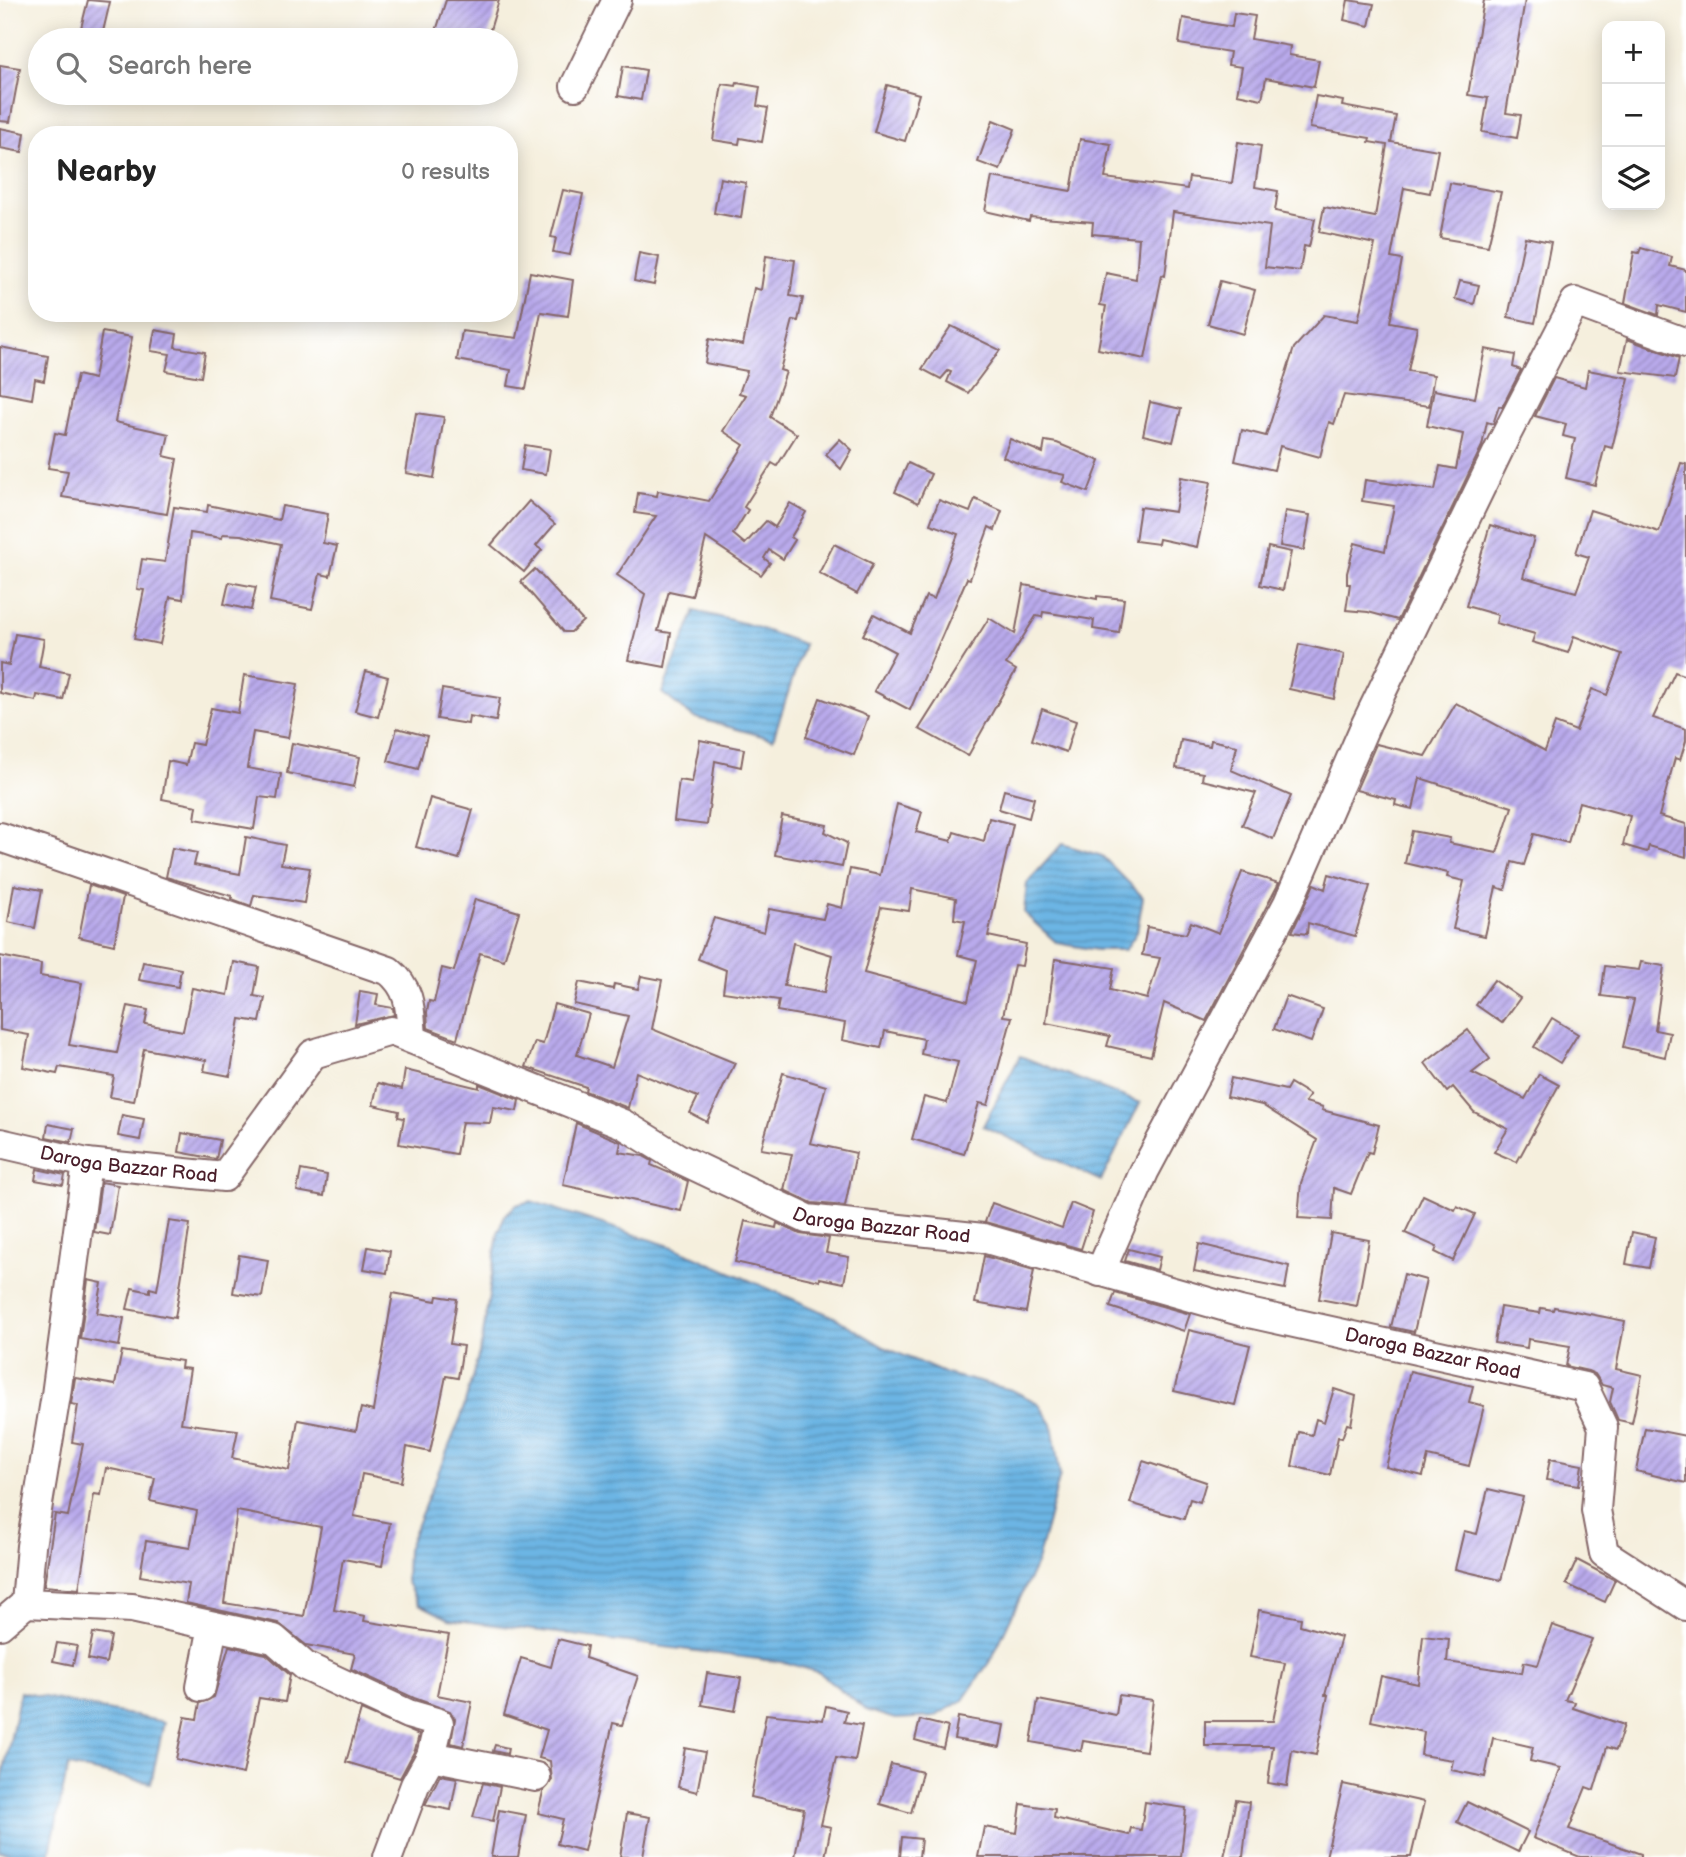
<!DOCTYPE html>
<html lang="en">
<head>
<meta charset="utf-8">
<style>
  body { margin:0; font-family:"Balsamiq Sans",sans-serif; background:#f2f2f2; color:#222 }
  .controls { position:absolute; right:21px; top:21px; display:grid; overflow:hidden; border-radius:14px; box-shadow:0 4px 18px #0003 }
  .controls button { width:63px; height:63px; display:grid; place-items:center; padding:0; border:0; border-bottom:2px solid #e0e0e0; background:#fff; color:#222; font:35px sans-serif }
  .list { margin:0; padding:0; list-style:none }
  h2 { display:flex; justify-content:space-between; align-items:center; height:91px; margin:0; padding:0 28px; font-size:30px }
  h2 small { font-size:23px; font-weight:400; color:#767676 }
  .icon { flex:none; width:38px; height:38px; fill:none; stroke:currentColor; stroke-width:2; stroke-linecap:round; stroke-linejoin:round }
  .map { position:relative; flex:none; width:1686px; height:1857px; overflow:hidden }
  .search { position:absolute; background:#fff; box-shadow:0 4px 18px #0003; left:28px; top:28px; width:490px; height:77px; display:flex; align-items:center; gap:18px; box-sizing:border-box; padding:0 24px; border-radius:38px; color:#767676; font-size:26px }
  .panel { position:absolute; background:#fff; box-shadow:0 4px 18px #0003; left:28px; top:126px; width:490px; height:196px; border-radius:28px }
  .map>svg:first-child { display:block }
</style>
</head>
<body>
<div class="map">
<svg width="1686" height="1857" viewBox="0 0 1686 1857">
  <defs>
    <pattern id="water-rules" width="6" height="5" patternUnits="userSpaceOnUse" patternTransform="scale(1.75)"><rect width="6" height="5" fill="#6cb5e4"/><path d="M0 2.5h6" fill="none" stroke="#5b93b9"/></pattern>
    <pattern id="building-hatch" width="6" height="6" patternUnits="userSpaceOnUse" patternTransform="scale(1.75)"><rect width="6" height="6" fill="#b9aaec"/><path d="M-1 1l2-2M0 6l6-6M5 7l2-2" fill="none" stroke="#988abf"/></pattern>
  </defs>
  <rect width="100%" height="100%" fill="#fff"/>
  <filter id="ink" filterUnits="userSpaceOnUse"><feTurbulence type="fractalNoise" baseFrequency=".0143" numOctaves="2"/><feDisplacementMap in="SourceGraphic" scale="14" xChannelSelector="R" yChannelSelector="G"/><feConvolveMatrix kernelMatrix="1 2 1 2 8 2 1 2 1" color-interpolation-filters="sRGB"/></filter>
  <filter id="wash" filterUnits="userSpaceOnUse"><feTurbulence type="fractalNoise" baseFrequency=".00686" numOctaves="4" result="noise"/><feDisplacementMap in="SourceGraphic" scale="28" xChannelSelector="R" yChannelSelector="G"/><feGaussianBlur stdDeviation="1.57" result="paint"/><feColorMatrix in="noise" values="0 0 0 0 0 0 0 0 0 0 0 0 0 0 0 0 0 1.4 0 .05"/><feComposite in="paint" operator="in"/></filter>
  <g filter="url(#wash)">
    <rect width="100%" height="100%" fill="#f5efdd"/>
    <g fill="url(#water-rules)" stroke="#5b6a88" stroke-width="2">
      <path d="M695 611 747 624 804 644 773 739 693 717 662 693Z"/>
      <path d="M1062 844 1102 856 1143 897 1137 932 1125 950H1097L1057 943 1024 913 1027 883Z"/>
      <path d="M1020 1056 1140 1103 1101 1181 983 1126Z"/>
      <path d="M531 1201 673 1247 834 1317 884 1347 946 1374 1012 1390 1038 1403 1052 1424 1060 1475 1037 1562 992 1658 963 1700 934 1717 895 1719 866 1710 820 1673 788 1663 449 1619 419 1604 406 1581 407 1549 461 1417 482 1342 498 1233 505 1215 516 1205Z"/>
      <path d="M20 1692 164 1722 151 1783 68 1766 49 1857H25L0 1852V1790Z"/>
    </g>
    <g id="blocks">
      <g fill="url(#building-hatch)" fill-rule="evenodd">
        <path d="M88 0 110 2 101 40H78Z"/>
        <path d="M446 0H499L487 40H467L436 31Z"/>
        <path d="M1348 0 1374 4 1369 26 1344 20Z"/>
        <path d="M1484 0H1525L1506 113 1521 115 1517 138 1482 132 1488 98 1468 95Z"/>
        <path d="M1234 13 1255 16 1251 39 1290 46 1289 55 1319 60 1314 87 1266 78 1262 99 1237 94 1242 67 1228 65 1230 52 1179 44 1183 18 1232 27Z"/>
        <path d="M0 65 20 68 10 122 0 121Z"/>
        <path d="M623 66 646 70 641 100 618 96Z"/>
        <path d="M737 83 760 87 757 106 768 108 762 142 740 138 739 144 713 140 722 84 736 86Z"/>
        <path d="M887 85 919 94 905 141 874 132Z"/>
        <path d="M1316 96 1343 101 1342 106 1396 116 1391 142 1438 150 1430 193 1404 188 1391 258 1402 260 1390 322 1417 327 1408 371 1434 375 1429 406 1344 395 1334 424 1329 422 1320 457 1280 446 1274 470 1235 461 1242 430 1266 436 1294 348 1324 315 1358 321 1375 244 1319 232 1324 207 1375 217 1387 145 1369 142 1370 138 1310 128Z"/>
        <path d="M993 120 1015 129 1000 170 978 162Z"/>
        <path d="M0 128 25 133 22 152 0 148Z"/>
        <path d="M1080 139 1111 144 1105 178 1187 189 1189 177 1232 183 1238 142 1261 146 1255 187 1278 191 1275 211 1315 219 1309 247 1304 246 1300 271 1265 267 1270 226 1173 212 1165 276 1162 275 1145 359 1098 349 1106 306 1100 305 1106 273 1136 279 1139 238 1092 234 1093 222 1030 217 1029 221 985 211 992 177 1071 191Z"/>
        <path d="M720 178 746 183 741 218 714 213Z"/>
        <path d="M1450 183 1501 192 1488 246 1440 238Z"/>
        <path d="M563 190 583 194 570 255 553 252 556 238 551 237Z"/>
        <path d="M1525 237 1551 242 1535 323 1508 317Z"/>
        <path d="M1641 248 1672 257 1670 266 1686 270V312L1659 305 1658 315 1625 303 1634 252 1639 253Z"/>
        <path d="M639 253 659 257 654 285 634 281Z"/>
        <path d="M766 256 795 260 790 296 803 298 798 321 793 320 780 370 786 372 770 417 797 434 777 466 772 463 744 507 748 510 733 534 745 544 766 521 775 527 790 503 806 512 791 537 795 540 783 559 769 550 764 558 770 563 761 575 706 538 692 596 669 591 658 631 671 633 665 667 628 660 645 594 617 575 656 516 635 513 638 493 657 496 658 491 709 501 744 445 723 431 746 395 739 393 747 371 705 363 709 339 743 345 754 288 761 290Z"/>
        <path d="M530 272 573 280 568 316 541 312 526 389 508 386 511 370 457 360 462 331 517 338Z"/>
        <path d="M1220 281 1255 290 1243 334 1208 324Z"/>
        <path d="M1460 281 1479 285 1474 304 1455 299Z"/>
        <path d="M951 326 1000 350 968 393 947 382 951 372 948 371 941 379 922 369Z"/>
        <path d="M155 330 177 334 175 347 205 352 201 377 166 371 170 354 151 351Z"/>
        <path d="M102 332 132 337 115 422 169 434 164 456 177 459 167 514 62 497 68 471 48 468 55 433 65 435 77 375 94 379Z"/>
        <path d="M1627 339 1679 358 1675 378 1620 371Z"/>
        <path d="M0 347 48 356 44 381 35 379 32 399 0 393Z"/>
        <path d="M1485 349 1515 355 1513 367 1521 370 1502 407 1499 406 1493 424 1487 422 1482 446 1398 620 1368 612 1346 610 1350 584H1347V573L1355 543 1385 551 1394 506 1362 501 1365 480 1435 490 1440 466 1456 469 1463 434 1427 426 1434 390 1475 398Z"/>
        <path d="M1588 370 1629 378 1612 448 1605 446 1595 485 1566 478 1575 439 1563 436 1566 424 1535 416 1554 378 1585 387Z"/>
        <path d="M1150 402 1181 409 1173 442 1143 435Z"/>
        <path d="M416 413 444 417 434 478 406 473Z"/>
        <path d="M840 439 852 450 841 469 826 454Z"/>
        <path d="M1010 439 1043 453 1045 441 1057 443 1100 461 1088 492 1062 482 1065 475 1030 468 1003 457Z"/>
        <path d="M525 445 550 449 546 474 521 470Z"/>
        <path d="M908 463 931 474 918 503 895 492Z"/>
        <path d="M1681 463 1686 464V676L1675 672 1653 718 1686 729V741L1680 760 1675 758 1659 816 1686 824V857L1649 846 1647 852 1623 845 1630 816 1579 802 1568 843 1534 834 1524 865 1512 862 1505 890 1496 887 1485 936 1453 929 1464 881 1447 877 1448 873 1405 863 1412 831 1450 838 1449 843 1497 853 1512 807 1420 778 1413 809 1395 805 1396 800 1356 790 1376 744 1425 756 1456 703 1545 751 1555 723 1576 731 1592 689 1607 695 1622 654 1574 636 1568 653 1532 642 1535 634 1496 623 1498 615 1466 606 1490 525 1534 538 1523 577 1576 592 1589 557 1576 553 1590 510 1659 532Z"/>
        <path d="M1181 477 1211 482 1197 547 1159 539 1158 544 1135 541 1140 507 1175 512Z"/>
        <path d="M975 499 1002 511 995 530 989 527 970 579 967 578 910 710 874 691 895 652 863 635 874 614 910 633 926 596 934 599 958 534 930 524 939 500 970 512Z"/>
        <path d="M529 501 555 524 536 546 542 550 524 572 491 545Z"/>
        <path d="M208 505 279 520 282 506 328 514 323 543 337 546 330 576 320 574 312 609 270 601 281 544 241 535 223 534 222 538 190 533 183 599 170 597 160 644 134 639 144 590 137 589 142 559 165 562 174 507 207 512Z"/>
        <path d="M1285 511 1310 515 1304 550 1280 546Z"/>
        <path d="M834 544 873 564 857 594 819 573Z"/>
        <path d="M1268 547 1291 552 1283 590 1260 585Z"/>
        <path d="M535 569 583 621 571 632H564L521 582Z"/>
        <path d="M229 582 256 587 251 610 224 604Z"/>
        <path d="M1024 585 1097 599V596L1124 599 1119 633 1093 629 1094 620 1043 612 1042 617 1036 616 1006 664 1016 670 968 756 919 729 989 618 1015 634Z"/>
        <path d="M15 634 44 639 39 667 69 673 63 700 37 695 36 701 0 693V663L9 665Z"/>
        <path d="M1299 644 1344 654 1334 699 1289 689Z"/>
        <path d="M366 671 388 677 378 717 355 711Z"/>
        <path d="M244 675 298 684 288 738 253 732 247 768 281 774 277 799 259 797 254 829 195 819 197 806 162 799 168 761 186 765 191 743 202 745 211 708 238 713Z"/>
        <path d="M442 689 500 698 496 721 469 716 468 724 437 719Z"/>
        <path d="M820 698 868 716 854 755 806 737Z"/>
        <path d="M1042 709 1076 721 1066 752 1032 740Z"/>
        <path d="M397 728 427 736 418 769 388 761Z"/>
        <path d="M700 740 744 749 741 767 715 761 707 825 674 821 679 780 692 782Z"/>
        <path d="M1181 740 1210 746 1211 740 1237 746 1231 770 1291 796 1273 839 1242 825 1256 793 1202 780 1203 773 1176 768Z"/>
        <path d="M292 743 360 757 354 787 287 773Z"/>
        <path d="M1004 790 1034 798 1029 818 999 809Z"/>
        <path d="M430 798 473 810 459 859 416 847Z"/>
        <path d="M897 804 922 812 916 832 951 841 954 832 984 841 989 818 1013 824 988 936 1026 944 1022 966 1014 965 1003 1016 1012 1017 988 1105 979 1103 964 1154 912 1139 924 1097 947 1103 958 1062 921 1054 924 1039 885 1031 881 1048 842 1040 845 1023 777 1011 779 1000 723 992 726 970 698 959 714 918 764 932 769 909 823 919 827 904 842 908 850 869 880 875ZM912 889 956 898 954 919 965 921 958 955 977 960 968 1001 864 973 881 907 909 911ZM793 943 832 955 824 993 784 986Z"/>
        <path d="M782 816 827 825 825 832 847 843 842 867 775 855Z"/>
        <path d="M246 837 285 845 281 864 310 868 304 903 254 895 251 906 232 899V896L166 877 172 848 197 853 194 865 240 874Z"/>
        <path d="M1242 872 1279 883 1206 1021 1164 1003 1151 1056 1107 1046 1110 1036 1046 1023 1055 959 1114 968 1110 990 1147 999 1160 958 1142 955 1147 927 1186 934 1191 922 1219 933Z"/>
        <path d="M1329 874 1370 886 1355 936 1308 923 1307 934 1292 932 1314 884 1325 889Z"/>
        <path d="M14 885 42 890 35 928 8 922Z"/>
        <path d="M89 885 123 897 114 945 79 937Z"/>
        <path d="M475 899 519 912 504 960 480 953 457 1039 428 1028 427 1012 429 1001 434 1002 442 968 454 971Z"/>
        <path d="M0 956 41 964 40 976 82 983 69 1045 117 1053 128 1006 148 1010 145 1024 183 1031 192 988 228 995 234 962 259 967 254 996 265 998 260 1022 240 1019 230 1076 204 1071 206 1060 144 1049 134 1101 110 1097 114 1076 59 1067 57 1074 23 1067 29 1035 0 1030Z"/>
        <path d="M143 962 181 969 178 987 139 980Z"/>
        <path d="M1641 962 1664 966 1655 1030 1670 1033 1665 1057 1623 1047 1634 1000 1601 996 1605 966 1639 970Z"/>
        <path d="M641 976 662 980 652 1029 735 1063 707 1122 690 1113 698 1097 636 1072 628 1108 585 1091 586 1087 526 1067 535 1042 543 1044 554 1004 589 1014 577 1055 612 1067 628 1016 574 1004 579 982 613 989 614 984 638 989Z"/>
        <path d="M1494 980 1520 998 1502 1023 1476 1005Z"/>
        <path d="M360 991 378 994 376 1005 393 1008 394 1015 355 1024Z"/>
        <path d="M1286 996 1323 1009 1311 1042 1274 1029Z"/>
        <path d="M1552 1018 1578 1034 1560 1063 1534 1047Z"/>
        <path d="M1468 1030 1490 1059 1472 1073 1525 1099 1539 1074 1559 1085 1517 1162 1494 1152 1508 1129 1474 1112 1453 1087 1447 1092 1425 1063Z"/>
        <path d="M405 1070 479 1088V1084L519 1100 517 1111 493 1107 490 1123 462 1122 456 1154 399 1144 404 1118 398 1117 399 1111 373 1105 378 1083 402 1089Z"/>
        <path d="M783 1073 826 1086 810 1143 856 1153 845 1206 812 1203 784 1190 792 1154 761 1149Z"/>
        <path d="M1231 1078 1286 1090 1290 1083 1310 1095 1305 1102 1323 1107 1322 1110 1379 1125 1372 1153 1368 1152 1351 1194 1334 1188 1332 1220 1298 1218 1301 1183 1317 1140 1262 1105 1227 1097Z"/>
        <path d="M122 1115 144 1119 140 1140 118 1136Z"/>
        <path d="M576 1123 621 1142 619 1152 643 1156 652 1161 651 1165 688 1181 681 1211 563 1185Z"/>
        <path d="M48 1124 74 1129 71 1142 46 1137Z"/>
        <path d="M182 1133 220 1140 216 1159 179 1152Z"/>
        <path d="M37 1169 65 1175 63 1185 35 1180Z"/>
        <path d="M301 1170 327 1175 324 1196 297 1191Z"/>
        <path d="M101 1182 118 1185 110 1235 94 1232Z"/>
        <path d="M1423 1195 1455 1210 1457 1206 1475 1214 1453 1261 1435 1252 1437 1247 1405 1233Z"/>
        <path d="M992 1203 1062 1228 1071 1203 1093 1212 1081 1249 985 1222Z"/>
        <path d="M169 1221 190 1224 175 1318 127 1309 132 1288 150 1292V1288L157 1290Z"/>
        <path d="M745 1221 776 1228 777 1223 800 1234 829 1238 826 1253 849 1257 844 1283 820 1278V1281L735 1262Z"/>
        <path d="M1632 1232 1655 1237 1649 1268 1626 1264Z"/>
        <path d="M1331 1233 1369 1240 1357 1306 1319 1299Z"/>
        <path d="M1199 1244 1289 1266 1285 1289 1194 1271Z"/>
        <path d="M368 1247 390 1251 387 1273 364 1269Z"/>
        <path d="M1129 1249 1160 1257 1157 1270 1125 1261Z"/>
        <path d="M239 1255 268 1260 262 1297 233 1293Z"/>
        <path d="M984 1256 1034 1270 1026 1312 975 1303Z"/>
        <path d="M1404 1274 1426 1280 1414 1332 1391 1327Z"/>
        <path d="M88 1280 102 1283 97 1313 124 1318 119 1346 80 1339Z"/>
        <path d="M393 1293 436 1301 437 1296 457 1299 450 1344 463 1346 458 1378 446 1376 430 1452 407 1447 401 1482 362 1474 354 1516 390 1523 382 1566 343 1559 334 1610 365 1616 364 1621 449 1635 437 1695 472 1702 463 1746 451 1743 455 1719 450 1711 414 1698 351 1669 355 1654 306 1645 278 1623 186 1603 189 1584 140 1576 146 1541 190 1548 197 1511 150 1501 155 1478 106 1468 101 1495 94 1494 79 1589 44 1586 55 1514 68 1516 83 1444 72 1442 78 1405 71 1404 75 1378 115 1385 122 1351 182 1361 181 1368 190 1369 181 1423 238 1430 232 1458 289 1470 298 1420 356 1431 361 1408 373 1411ZM237 1511 321 1527 304 1616 224 1603Z"/>
        <path d="M1115 1293 1190 1314 1184 1331 1110 1307Z"/>
        <path d="M1500 1307 1540 1313 1541 1308 1553 1310 1554 1307 1625 1321 1616 1369 1642 1375 1632 1423 1618 1420 1610 1402 1613 1388 1602 1385 1595 1374 1588 1371 1566 1366 1570 1346 1528 1339 1527 1348 1494 1343Z"/>
        <path d="M1189 1330 1250 1345 1235 1405 1174 1391Z"/>
        <path d="M1410 1371 1473 1386 1469 1402 1484 1406 1469 1466 1428 1456 1423 1476 1386 1467Z"/>
        <path d="M1334 1389 1356 1396 1351 1425 1347 1424 1342 1438 1338 1437 1330 1475 1292 1466 1299 1432 1312 1435 1316 1419 1324 1422Z"/>
        <path d="M1645 1428 1686 1436V1483L1636 1471Z"/>
        <path d="M1550 1459 1582 1465 1579 1485 1546 1480Z"/>
        <path d="M1143 1461 1206 1482 1200 1502 1190 1499 1184 1519 1130 1503Z"/>
        <path d="M1488 1489 1523 1497 1501 1580 1455 1569 1464 1531 1477 1534Z"/>
        <path d="M1577 1560 1615 1580 1605 1602 1566 1584Z"/>
        <path d="M1259 1610 1301 1618 1300 1625 1341 1637 1325 1695H1328L1316 1755 1292 1750 1287 1786 1268 1783 1273 1746H1205V1721H1273L1285 1663 1250 1657Z"/>
        <path d="M1552 1625 1592 1639 1565 1700 1575 1702 1573 1708 1624 1725 1616 1750 1607 1747 1594 1790 1586 1787 1569 1829 1641 1854V1857H1580L1533 1838 1561 1768 1530 1761 1533 1747 1493 1738 1485 1777 1451 1770 1453 1760 1421 1755 1424 1732 1371 1721 1381 1676 1418 1684 1423 1636 1449 1639 1447 1662 1522 1673 1524 1662 1538 1665Z"/>
        <path d="M93 1633 111 1636 106 1663 88 1659Z"/>
        <path d="M558 1639 587 1646 585 1658 638 1676 622 1725 613 1723 584 1851 557 1844 563 1819 538 1813 543 1792 552 1780 550 1761 539 1758 547 1730 504 1715 521 1658 551 1667Z"/>
        <path d="M57 1643 77 1646 73 1665 53 1661Z"/>
        <path d="M229 1646 266 1654 290 1675 285 1702 259 1698 243 1774 176 1759 185 1717 197 1719 200 1703 214 1697Z"/>
        <path d="M707 1673 741 1678 735 1711 702 1705Z"/>
        <path d="M1119 1695 1153 1700 1146 1751 1083 1741 1081 1751 1031 1742 1038 1700 1116 1715Z"/>
        <path d="M826 1706 847 1711 844 1722 862 1725 855 1761 836 1758 821 1825 831 1827 825 1857H795L804 1809 751 1797 766 1714 823 1720Z"/>
        <path d="M361 1710 419 1735 415 1750 400 1778 346 1762Z"/>
        <path d="M958 1717 1004 1725 1000 1747 954 1739Z"/>
        <path d="M920 1720 948 1727 943 1748 915 1740Z"/>
        <path d="M495 1745 508 1748 507 1754 493 1751Z"/>
        <path d="M685 1748 705 1752 697 1792 678 1787Z"/>
        <path d="M891 1764 922 1772 911 1813 880 1804Z"/>
        <path d="M440 1775 457 1778 451 1810 425 1805Z"/>
        <path d="M483 1783 500 1787 493 1821 473 1817Z"/>
        <path d="M1343 1784 1424 1802 1411 1857H1326Z"/>
        <path d="M1236 1800 1249 1802 1243 1857H1224Z"/>
        <path d="M1145 1802 1186 1808 1181 1857H978L984 1827 1017 1833 1021 1804 1055 1809 1054 1818 1129 1835 1131 1828 1141 1830Z"/>
        <path d="M1467 1802 1528 1832 1518 1852 1457 1822Z"/>
        <path d="M499 1810 526 1815 518 1857H491Z"/>
        <path d="M627 1813 650 1817 643 1857H620Z"/>
        <path d="M902 1837 921 1839 919 1857H900Z"/>
      </g>
    </g>
  </g>
  <g filter="url(#ink)">
    <use href="#blocks" fill-opacity="0" stroke="#866869" stroke-width="2"/>
    <g fill="none" stroke-linecap="round" stroke-linejoin="round">
      <g stroke="#866869" stroke-width="32">
        <g id="minor">
          <path d="M575 86 617 0"/>
          <path d="M0 837 389 971C412 990 410 1011 412 1039"/>
          <path id="s1" d="M0 1143 87 1163 224 1177 313 1054 391 1031 623 1124 678 1158 807 1219 983 1238 1240 1311 1584 1387 1603 1427 1596 1510 1604 1553 1686 1606"/>
          <path d="M87 1163 56 1395 31 1546 26 1603 132 1608 274 1639 305 1666 408 1714 439 1723 431 1756 536 1777"/>
          <path d="M1100 1272 1144 1172 1288 903 1366 724 1504 439 1575 302 1686 343"/>
          <path d="M0 1625 26 1603"/>
          <path d="M201 1687 213 1626"/>
          <path d="M388 1857 415 1785 431 1756"/>
        </g>
      </g>
      <use href="#minor" stroke="#fff" stroke-width="28"/>
    </g>
  </g>
  <g text-anchor="middle" dominant-baseline="central" stroke-width="5" stroke-linejoin="round" paint-order="stroke">
    <g font-size="19" fill="#4a1f2b" stroke="#fff">
      <text stroke="none"><textPath href="#s1" startOffset="131">Daroga Bazzar Road</textPath></text>
      <text stroke="none"><textPath href="#s1" startOffset="992">Daroga Bazzar Road</textPath></text>
      <text stroke="none"><textPath href="#s1" startOffset="1559">Daroga Bazzar Road</textPath></text>
    </g>
  </g>
</svg>
<div class="controls">
<button>+</button>
<button>−</button>
<button><svg class="icon" aria-label="layers" viewBox="0 0 24 24"><path d="M12 4l9 5-9 5-9-5zM3 14l9 5 9-5"/></svg></button>
</div>
<div class="search"><svg class="icon" aria-label="search" viewBox="0 0 24 24"><circle cx="10" cy="10" r="6"/><path d="M15 15l6 6"/></svg>Search here</div>
<section class="panel">
<h2>Nearby<small>0 results</small></h2>
<ul class="list">
</ul>
</section>
</div>
</body>
</html>
